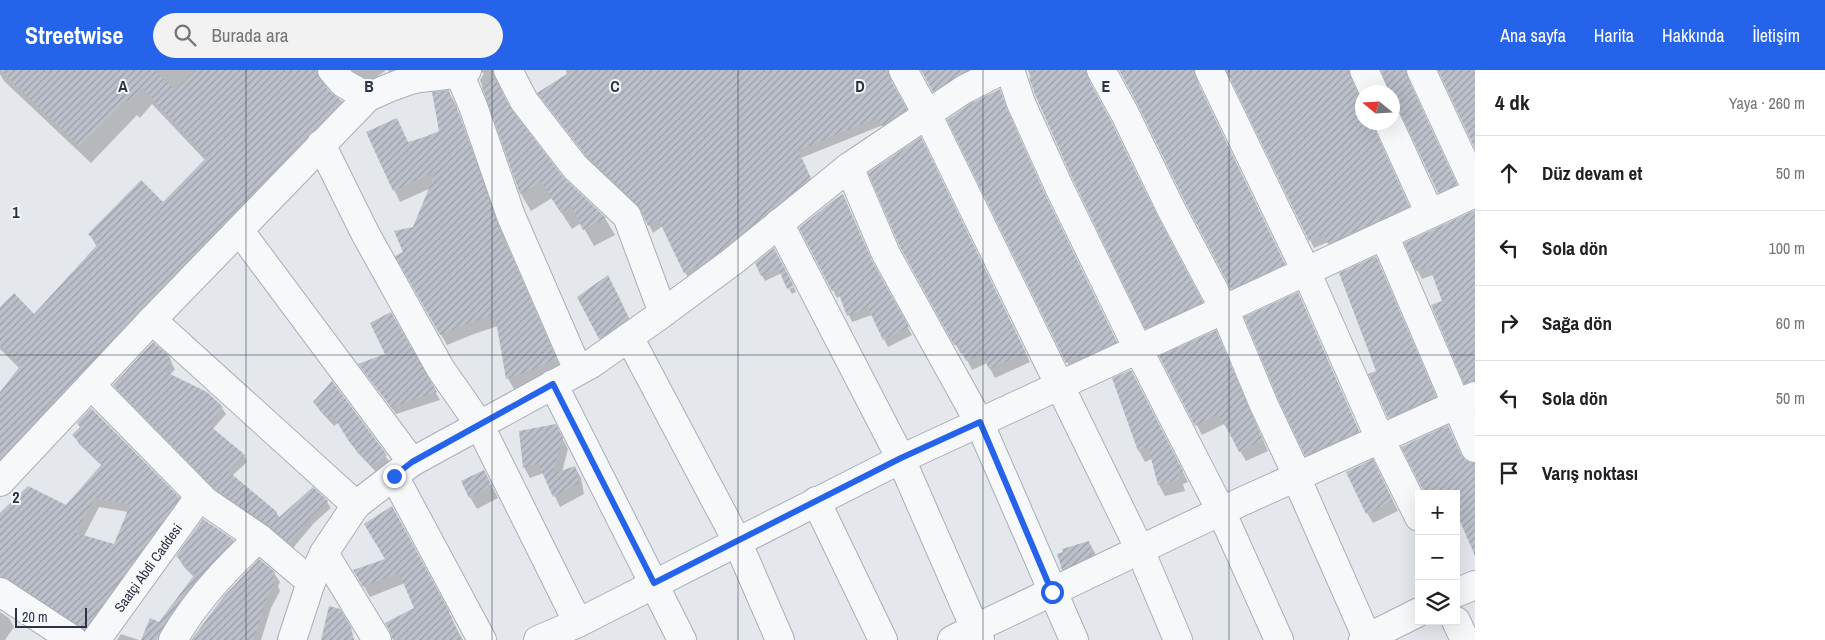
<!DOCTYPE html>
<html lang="tr">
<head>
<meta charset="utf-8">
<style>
  body { margin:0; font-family:"Archivo Narrow",sans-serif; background:#f2f2f2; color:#202124 }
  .controls { position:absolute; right:15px; bottom:15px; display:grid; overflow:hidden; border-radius:0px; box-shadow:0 5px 20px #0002 }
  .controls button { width:45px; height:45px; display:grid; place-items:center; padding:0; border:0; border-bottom:1px solid #e0e0e0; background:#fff; color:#202124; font:25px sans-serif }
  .compass { position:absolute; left:1355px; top:15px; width:45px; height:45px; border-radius:50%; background:#fff; box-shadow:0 5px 20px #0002; rotate:288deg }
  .scale { position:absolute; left:15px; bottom:12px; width:72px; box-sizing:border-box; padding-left:5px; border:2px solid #2b3445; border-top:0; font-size:14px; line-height:18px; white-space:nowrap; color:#2b3445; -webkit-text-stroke:4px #f4f6f9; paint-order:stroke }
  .stop { position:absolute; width:15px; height:15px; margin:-11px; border:4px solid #2563eb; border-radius:50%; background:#fff }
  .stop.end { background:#2563eb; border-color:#fff; box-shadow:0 1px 5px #0008 }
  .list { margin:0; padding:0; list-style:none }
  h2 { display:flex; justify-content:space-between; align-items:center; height:65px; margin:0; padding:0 20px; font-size:21px }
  h2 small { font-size:16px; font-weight:400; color:#757577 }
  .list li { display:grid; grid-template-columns:32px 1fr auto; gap:15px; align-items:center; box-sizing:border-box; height:75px; padding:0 20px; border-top:1px solid #e0e0e0 }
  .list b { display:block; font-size:19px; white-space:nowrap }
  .list em { font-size:16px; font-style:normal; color:#757577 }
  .icon { flex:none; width:28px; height:28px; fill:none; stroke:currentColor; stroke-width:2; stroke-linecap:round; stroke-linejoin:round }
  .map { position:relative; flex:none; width:1475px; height:570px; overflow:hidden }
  header { display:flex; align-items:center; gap:30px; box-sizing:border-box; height:70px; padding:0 25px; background:#2563eb; color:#fff }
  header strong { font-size:24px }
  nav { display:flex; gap:28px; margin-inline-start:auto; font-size:18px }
  .search { width:350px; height:45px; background:#f2f2f2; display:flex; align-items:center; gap:12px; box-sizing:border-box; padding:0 18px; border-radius:28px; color:#757577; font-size:19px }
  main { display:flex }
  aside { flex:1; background:#fff }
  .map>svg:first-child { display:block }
</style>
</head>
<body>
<header>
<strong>Streetwise</strong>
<div class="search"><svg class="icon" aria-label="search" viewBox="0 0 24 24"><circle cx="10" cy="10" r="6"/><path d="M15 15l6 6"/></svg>Burada ara</div>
<nav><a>Ana sayfa</a><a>Harita</a><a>Hakkında</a><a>İletişim</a></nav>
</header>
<main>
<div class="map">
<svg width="1475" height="570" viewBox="0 0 1475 570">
  <defs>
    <pattern id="building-hatch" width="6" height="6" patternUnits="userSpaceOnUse" patternTransform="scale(1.25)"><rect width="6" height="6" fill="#bbc0ca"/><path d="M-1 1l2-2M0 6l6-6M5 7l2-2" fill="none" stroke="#989da6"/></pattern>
  </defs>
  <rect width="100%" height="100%" fill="#e4e7ec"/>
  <g fill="#0003" fill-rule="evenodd">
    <path d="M0 0H386L364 17 326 13V19L342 31 351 48 0 416V324L20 299 0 279V239L34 246 97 177 90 165 163 134 206 91 152 34 140 48 137 45 91 93 4 11 0 4Z"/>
    <path d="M388 0H493L502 15 503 26 512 43 562 108 605 148 615 165 594 176 581 153 572 159 552 128 531 141 521 124 480 10 484 3 481 2 438 8 395 12Z"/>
    <path d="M566 0H893L891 9 893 16 910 47 887 63 883 55 801 88 814 116 689 210 663 156 653 163 642 141 592 94 543 30 567 5Z"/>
    <path d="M922 0H987L938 28Z"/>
    <path d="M1028 0H1091L1089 8 1091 16 1206 240 1151 265 1037 27Z"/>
    <path d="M1120 0H1200L1197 7 1199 16 1288 202 1236 226Z"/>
    <path d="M1228 0H1355L1352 7 1353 15 1362 34V52H1378L1376 58 1377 67 1413 144 1333 181 1328 172 1314 178Z"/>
    <path d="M1383 0H1412L1409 8 1411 15 1460 122 1443 130 1402 46 1392 44V22H1391L1390 16Z"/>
    <path d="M449 22 455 33 508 177 561 299 539 311 514 319 508 309 498 256 474 264 447 275 397 186 405 183 431 118 400 132 367 63 408 73 441 61Z"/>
    <path d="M926 78 1030 292 995 308 987 293 972 300 963 282 961 284 901 177Z"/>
    <path d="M1043 120 1120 280 1071 300 1067 292Z"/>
    <path d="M843 126 876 200 912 265 888 277 872 245 852 252 841 226 837 228 833 220Z"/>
    <path d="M1475 167V321L1471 322 1466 313 1443 231 1433 205 1422 209 1417 200Z"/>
    <path d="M774 180 782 203 765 211 762 205Z"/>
    <path d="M1379 194 1439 333 1393 354 1370 305 1378 301Z"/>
    <path d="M614 217 634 259 606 279 578 228Z"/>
    <path d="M794 217 796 222 792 224 789 219Z"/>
    <path d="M1301 230 1362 368 1310 392 1306 385Z"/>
    <path d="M390 243 440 330 396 344 365 302 386 284Z"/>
    <path d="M1215 262 1268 381 1246 391 1224 354 1202 365 1161 287Z"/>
    <path d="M167 286 175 299 170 305 207 323 222 338 226 344 213 359 244 386 247 392 232 406 276 443 280 448 313 418 327 432 331 438 314 453 293 478 273 461 220 425 118 321 114 315Z"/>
    <path d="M1113 309 1137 312 1188 412 1183 414 1185 421 1165 426 1159 415 1152 389 1145 392 1139 381Z"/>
    <path d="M332 313 391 394 378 404 357 382 338 353 334 356 320 341 314 332Z"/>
    <path d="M1448 357 1463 389 1464 391 1475 395V465L1460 449 1456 451V424Z"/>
    <path d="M74 365 179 428 184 437 89 568 0 516V445L67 437 102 396 79 374ZM99 437 128 442 115 475 84 466Z"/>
    <path d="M561 366 568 379 562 402 575 397 581 408 584 424 560 437 544 403 530 408 524 397Z"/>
    <path d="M484 401 498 428 477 439 470 427Z"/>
    <path d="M1378 401 1398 441 1373 453 1367 443Z"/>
    <path d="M398 448 458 561 463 570H394L415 538 405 513 370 527 355 501 387 489Z"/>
    <path d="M233 471 239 481 168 570H159L154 562 194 507 184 497 177 486Z"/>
    <path d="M1089 472 1096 485 1099 497 1070 511 1063 499Z"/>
    <path d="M274 503 280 512 278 516 280 521 271 538 261 570H193Z"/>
    <path d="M0 542 9 548 14 557 5 570H0Z"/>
    <path d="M121 564 139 570H117Z"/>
  </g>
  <g fill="url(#building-hatch)" fill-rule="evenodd">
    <path d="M0 0H158L156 2 175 20 195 0H317L320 10 331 23 342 31 141 239 55 331 53 329 33 354 0 389V322L21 295 0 274V237L14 223 34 244 98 174 88 164 141 110 163 132 207 87 142 18 129 32 126 29 80 77Z"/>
    <path d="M573 0H887L889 7 907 39 882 56 877 48 798 80 811 108 723 179 705 193 684 203 658 149 648 156 638 135 587 86 537 23Z"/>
    <path d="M921 0H968L933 22Z"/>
    <path d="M1030 0H1085L1087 7 1111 51 1157 146 1203 232 1145 259 1073 110 1036 27 1029 8 1032 7Z"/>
    <path d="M1119 0H1194L1195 7 1285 194 1231 219 1185 132 1139 37Z"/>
    <path d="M1226 0H1349L1350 6 1362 32V52H1373L1374 58 1409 136 1328 174 1324 164 1309 171Z"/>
    <path d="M1381 0H1406L1407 7 1457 114 1438 123 1402 46 1397 40 1392 38V22H1389Z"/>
    <path d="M1438 0H1475V79Z"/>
    <path d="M494 8 512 40 563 107 606 148 583 160 571 136 561 143 541 112 520 124 482 17Z"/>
    <path d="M1000 19 1007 39 1045 124 1117 272 1080 289 1079 286 1066 293 947 50 971 33Z"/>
    <path d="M449 20 453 37 456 35 458 42 502 165 503 175 508 177 556 288 532 300 506 309 495 245 468 253 440 265 395 186 403 182 394 161 413 157 436 101 393 121 366 62 397 48 408 72 425 67 439 61 432 22Z"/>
    <path d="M921 67 1026 283 989 299 982 284 966 291 958 274 954 275 900 177 868 103Z"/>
    <path d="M843 124 872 191 909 257 883 270 868 238 847 246 837 219 832 221 799 158 835 129Z"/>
    <path d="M1475 140V311L1464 314 1431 235 1442 231 1429 196 1416 201 1404 173Z"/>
    <path d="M774 178 794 216 787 219 778 198 761 206 755 193Z"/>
    <path d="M1376 186 1436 326 1388 348 1368 304 1376 301 1339 203Z"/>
    <path d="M608 205 629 248 599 269 577 227Z"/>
    <path d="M1298 222 1359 361 1305 386 1278 329 1244 247Z"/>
    <path d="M391 242 437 322 391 337 358 294 385 284 370 253Z"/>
    <path d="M1216 260 1263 370 1239 382 1224 352 1222 353 1218 344 1195 356 1159 286Z"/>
    <path d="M153 272 168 285 172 292 166 302 207 322 223 337 209 355 245 385 228 401 277 442 275 451 313 417 328 431 311 447 289 473 268 455 215 419 113 315Z"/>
    <path d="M1131 300 1183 401 1178 403 1180 410 1158 415 1148 377 1138 381 1112 308Z"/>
    <path d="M332 311 387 385 372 396 350 373 332 344 328 348 313 332Z"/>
    <path d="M91 338 180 428 84 560 9 509 0 507V443L28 416 66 435 102 394 72 365 80 357 77 353ZM94 428 130 435 114 474 76 463Z"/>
    <path d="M556 354 563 368 552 404 575 396 579 413 553 427 538 393 523 398 519 361Z"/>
    <path d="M1448 355 1461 385 1466 391 1475 393V486L1456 442V424H1425L1401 377Z"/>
    <path d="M1373 389 1393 431 1366 444 1346 402Z"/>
    <path d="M484 400 492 416 469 428 461 411Z"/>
    <path d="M392 436 449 541 461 570H393L390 562 385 553 414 538 399 503 363 517 353 500 385 489 364 454Z"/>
    <path d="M203 449 234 470 189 519 168 548 160 562 157 570H141L150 548 159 552 195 504 176 486Z"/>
    <path d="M1089 471 1093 485 1062 500 1057 484 1063 482 1062 479Z"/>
    <path d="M259 489 275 502 273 508 276 510 267 528 253 570H191L224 526Z"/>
    <path d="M329 536 340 539 351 557 354 570H321Z"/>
  </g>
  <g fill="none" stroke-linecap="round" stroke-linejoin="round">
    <g stroke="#a9aeb7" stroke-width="30">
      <g id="minor">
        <path d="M332 0 343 13 368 27"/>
        <path d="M508 0 524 31 575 97 627 146 663 243"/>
        <path d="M903 0 927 44 1140 480 1178 570"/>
        <path d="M1010 0 1021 33 1059 117 1138 279 1221 441 1279 570"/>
        <path d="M1101 0 1125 44 1171 139 1224 239 1264 335 1298 407"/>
        <path d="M1209 0 1306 201 1380 369 1419 447"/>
        <path d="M1364 0 1374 22"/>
        <path d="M1421 0 1475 116"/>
        <path d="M459 3 473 36 511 146 578 300"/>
        <path d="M1388 52 1430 144"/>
        <path d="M321 74 365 163 440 298 479 354 578 553"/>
        <path d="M849 97 886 184 979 352 1074 570"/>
        <path d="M239 160 412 392"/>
        <path d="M1384 165 1475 378"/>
        <path d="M152 250 356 435"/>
        <path d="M629 267 737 471 780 570"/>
        <path d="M553 314 682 570"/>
        <path d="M91 315 205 431 259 468 311 512"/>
        <path d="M394 406 482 570"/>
        <path d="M1296 407 1368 570"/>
        <path d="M0 412 152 250 368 27C385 20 402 11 420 8 436 6 452 6 467 0"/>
        <path d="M816 431 883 570"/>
        <path d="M324 483 377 570"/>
        <path d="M0 522 73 570"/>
        <path d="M1456 523 1475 515"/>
        <path d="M1456 551 1465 570"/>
        <path id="s1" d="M96 570 200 426"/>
        <path d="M173 570C195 531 226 498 259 468"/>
        <path d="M538 570 578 553 901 389 1475 123"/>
        <path d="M952 570 974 559"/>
        <path d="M1363 570 1419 542"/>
      </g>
    </g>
    <g stroke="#a9aeb7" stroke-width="30">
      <g id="tertiary">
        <path d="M779 153 901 389 980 570"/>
        <path d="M974 559 1221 441 1475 326"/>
        <path d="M292 570 311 512 324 483 356 435 412 392 591 294 656 248 733 191 849 97 963 20 1002 0"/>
      </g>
    </g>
    <use href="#minor" stroke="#f7f8fa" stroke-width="28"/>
    <use href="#tertiary" stroke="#f7f8fa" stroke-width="28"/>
  </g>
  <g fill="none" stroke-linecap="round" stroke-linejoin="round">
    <path stroke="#2563eb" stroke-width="6" d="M394 406 412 392 553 314 654 513 901 388 980 352 1052 522"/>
  </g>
  <path fill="none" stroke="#2b3445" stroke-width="1" stroke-opacity="0.55" d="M246 0V570M492 0V570M738 0V570M983 0V570M1229 0V570M0 285H1475"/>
  <g text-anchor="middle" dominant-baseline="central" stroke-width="4" stroke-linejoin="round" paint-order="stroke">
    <g font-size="14" fill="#2b3445" stroke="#f4f6f9">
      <text stroke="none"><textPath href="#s1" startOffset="89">Saatçi Abdi Caddesi</textPath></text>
    </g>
  </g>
  <g font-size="16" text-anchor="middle" font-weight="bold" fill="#2b3445" stroke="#f4f6f9" stroke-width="4" stroke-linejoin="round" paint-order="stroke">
    <text x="123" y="22">A</text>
    <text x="369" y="22">B</text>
    <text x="615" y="22">C</text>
    <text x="860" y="22">D</text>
    <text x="1106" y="22">E</text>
    <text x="16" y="148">1</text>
    <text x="16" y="433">2</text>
  </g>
</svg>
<div class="controls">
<button>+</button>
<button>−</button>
<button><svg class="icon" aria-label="layers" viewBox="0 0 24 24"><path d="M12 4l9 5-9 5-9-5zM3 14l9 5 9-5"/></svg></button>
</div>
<svg class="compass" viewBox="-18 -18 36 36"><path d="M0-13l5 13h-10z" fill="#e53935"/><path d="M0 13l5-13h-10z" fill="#757577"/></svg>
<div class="scale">20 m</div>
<div class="stop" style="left:1052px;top:522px"></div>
<div class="stop end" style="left:394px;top:406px"></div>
</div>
<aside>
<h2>4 dk<small>Yaya · 260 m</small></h2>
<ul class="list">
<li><svg class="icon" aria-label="ahead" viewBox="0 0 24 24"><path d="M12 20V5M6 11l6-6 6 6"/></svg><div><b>Düz devam et</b></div><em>50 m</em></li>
<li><svg class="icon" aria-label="left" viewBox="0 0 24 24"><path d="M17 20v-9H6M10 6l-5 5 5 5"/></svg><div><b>Sola dön</b></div><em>100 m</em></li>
<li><svg class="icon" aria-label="right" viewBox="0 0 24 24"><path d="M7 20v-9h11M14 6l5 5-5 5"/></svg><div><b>Sağa dön</b></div><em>60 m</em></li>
<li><svg class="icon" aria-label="left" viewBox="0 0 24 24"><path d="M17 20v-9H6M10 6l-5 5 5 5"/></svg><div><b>Sola dön</b></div><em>50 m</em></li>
<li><svg class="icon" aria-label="arrive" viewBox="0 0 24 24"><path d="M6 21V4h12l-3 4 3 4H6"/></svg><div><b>Varış noktası</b></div></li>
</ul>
</aside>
</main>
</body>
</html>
